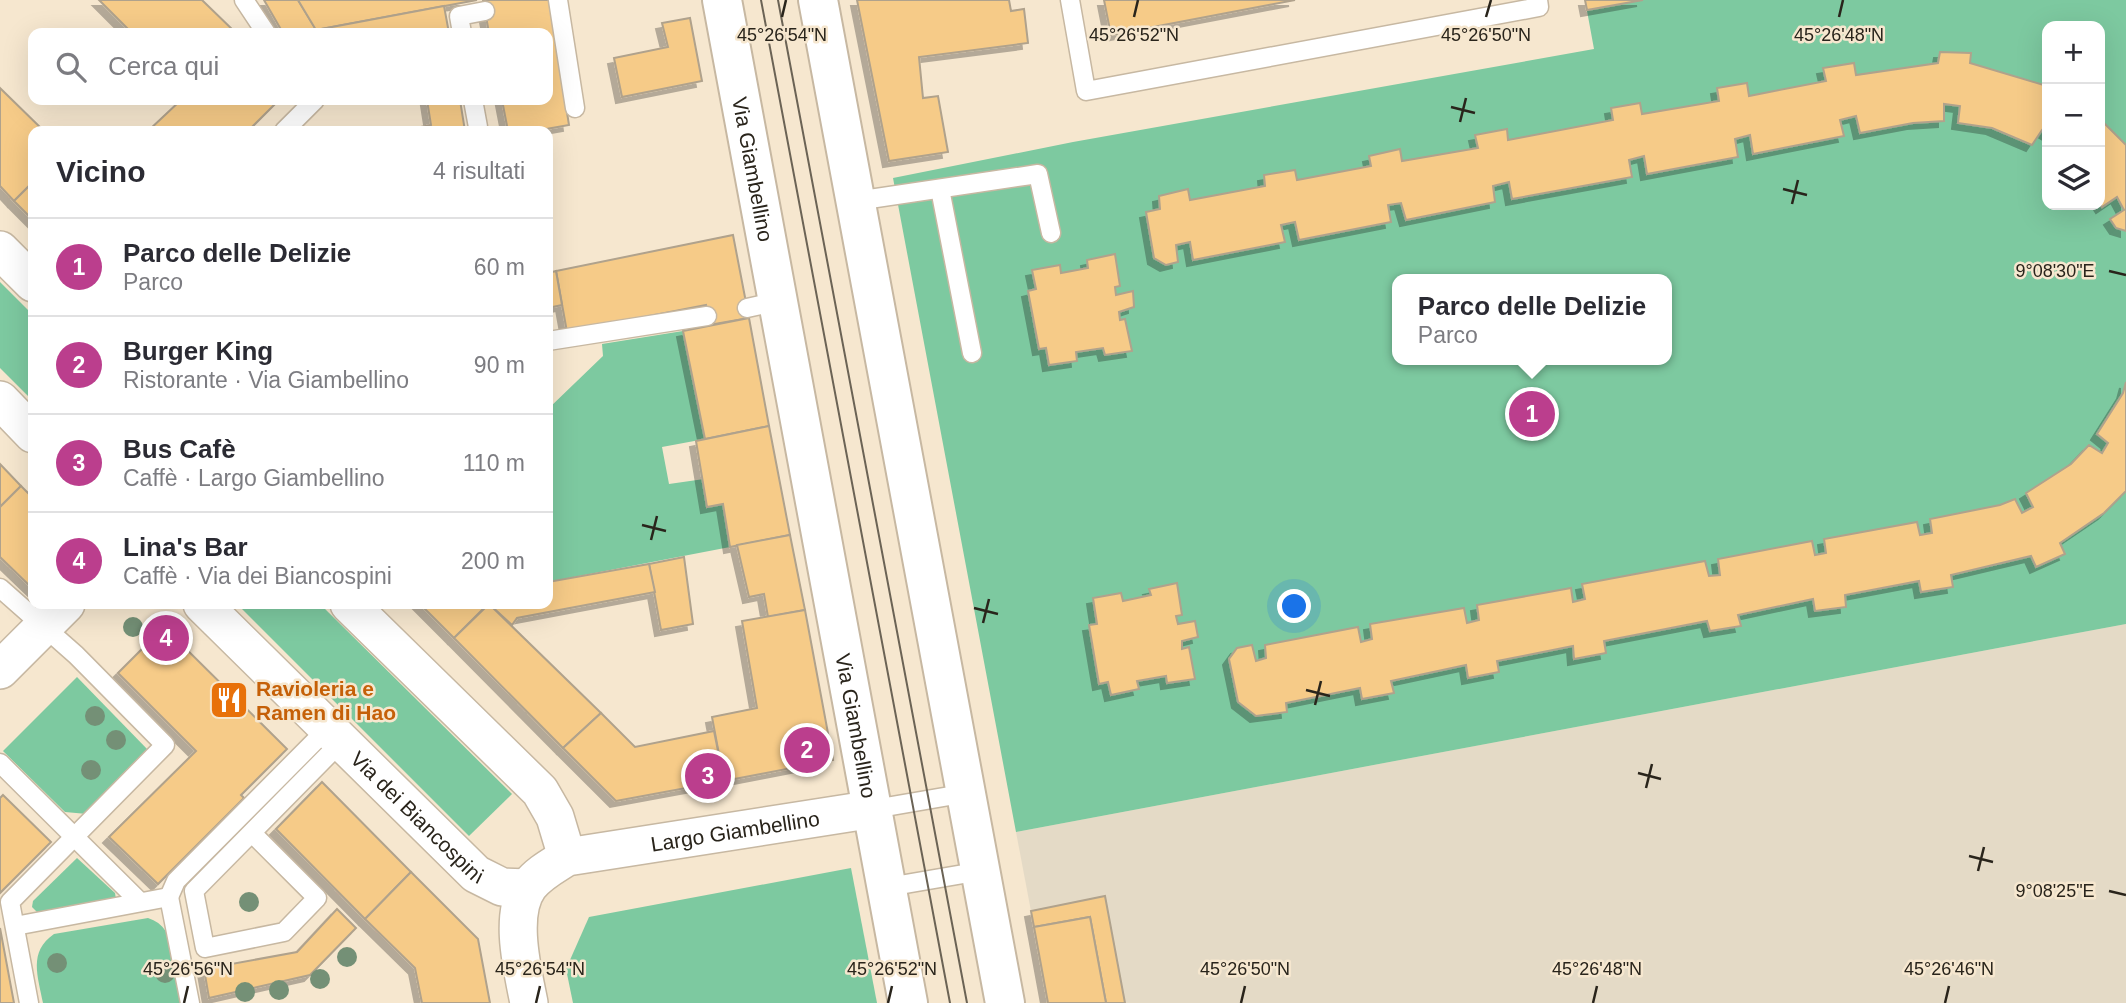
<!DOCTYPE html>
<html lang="it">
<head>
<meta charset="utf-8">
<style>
  body { margin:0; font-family:Helvetica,sans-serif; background:#f7f7f7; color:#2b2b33 }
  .controls { position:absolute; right:21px; top:21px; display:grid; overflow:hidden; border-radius:14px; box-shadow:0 7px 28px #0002 }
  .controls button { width:63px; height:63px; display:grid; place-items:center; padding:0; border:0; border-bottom:2px solid #e1e1e2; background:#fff; color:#2b2b33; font:35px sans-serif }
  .you { position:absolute; left:1295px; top:607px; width:24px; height:24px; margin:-18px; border:5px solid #fff; border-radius:50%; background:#1a73e8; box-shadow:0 0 0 10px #1a73e833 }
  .badge { display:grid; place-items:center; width:46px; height:46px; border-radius:50%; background:#bb3e8d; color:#fff; font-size:23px; font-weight:700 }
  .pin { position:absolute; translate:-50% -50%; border:4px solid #fff; box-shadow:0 2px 7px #0006 }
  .popup { position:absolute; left:1392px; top:274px; width:280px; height:91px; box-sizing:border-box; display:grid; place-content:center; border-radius:14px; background:#fff; filter:drop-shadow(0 2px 5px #0005); font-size:23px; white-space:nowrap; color:#7c7c81 }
  .popup b { font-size:26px; color:#2b2b33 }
  .popup::after { content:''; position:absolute; left:50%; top:100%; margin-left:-14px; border:14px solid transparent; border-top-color:#fff }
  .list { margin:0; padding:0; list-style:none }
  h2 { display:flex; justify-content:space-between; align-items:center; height:91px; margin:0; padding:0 28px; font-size:30px }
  h2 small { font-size:23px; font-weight:400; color:#7c7c81 }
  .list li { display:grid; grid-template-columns:46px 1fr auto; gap:21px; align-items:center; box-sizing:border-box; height:98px; padding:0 28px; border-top:2px solid #e1e1e2 }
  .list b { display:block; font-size:26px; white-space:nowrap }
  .list p { margin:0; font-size:23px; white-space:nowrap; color:#7c7c81 }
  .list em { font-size:23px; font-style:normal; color:#7c7c81 }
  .icon { flex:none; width:38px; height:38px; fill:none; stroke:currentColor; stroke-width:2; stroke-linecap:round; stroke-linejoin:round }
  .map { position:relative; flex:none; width:2126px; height:1003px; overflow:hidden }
  .search { position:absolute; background:#fff; box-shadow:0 7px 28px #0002; left:28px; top:28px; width:525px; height:77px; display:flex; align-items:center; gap:18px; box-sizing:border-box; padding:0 24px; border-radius:14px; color:#7c7c81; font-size:26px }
  .panel { position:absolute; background:#fff; box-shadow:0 7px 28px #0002; left:28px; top:126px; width:525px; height:483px; border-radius:14px }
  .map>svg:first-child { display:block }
</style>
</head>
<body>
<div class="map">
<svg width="2126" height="1003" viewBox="0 0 2126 1003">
  <defs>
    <filter id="shadow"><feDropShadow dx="-6" dy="6" stdDeviation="0" flood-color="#0004"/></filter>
  </defs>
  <rect width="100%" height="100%" fill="#f6e7cf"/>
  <path fill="#e4dac6" d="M2126 624V1003H1058L1034 927 1016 832Z"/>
  <g fill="#7dc9a0" fill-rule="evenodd">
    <path d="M1585 0H2126V624L1016 832 893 178 1073 142 1594 49ZM2047 26H2100V205H2047ZM1397 279H1667V360H1397Z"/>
    <path d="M0 282 33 315V401L0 368Z"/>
    <path d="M683 331 705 439 662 447 669 484 704 479 723 504 730 547 548 582V409L603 356 602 344Z"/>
    <path d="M237 604H320L512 794 469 836Z"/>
    <path d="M77 677 148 750 87 814 65 812 3 751Z"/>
    <path d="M77 858 115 893 116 899 37 912 32 907 33 901Z"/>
    <path d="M851 868 877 1003H573L566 969 589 917Z"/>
    <path d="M148 918C179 927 178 975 184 1003H43C38 976 28 952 54 934Z"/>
  </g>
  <g fill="#f6cb88" stroke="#b0a28c" stroke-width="2" filter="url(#shadow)">
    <path d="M99 0H202L236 33H132Z"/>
    <path d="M264 0H298L318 33H283Z"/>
    <path d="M298 0H477L316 30Z"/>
    <path d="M483 0H549L569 125 535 131H508L502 100H548V33H489Z"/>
    <path d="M857 0H1009L1011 11 1024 9 1028 43 919 57 923 98 938 96 948 152 889 161Z"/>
    <path d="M1104 0H1295L1111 35Z"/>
    <path d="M1585 0H1643L1587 10Z"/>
    <path d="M444 6 449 33H318L316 30Z"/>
    <path d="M690 18 702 81 622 97 614 58 668 47 662 23Z"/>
    <path d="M1940 52 1971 53 1970 63 2047 86V133L2042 130 2032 145 1992 128 1958 123 1960 106 1944 104V121L1913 123 1860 133 1856 116 1840 120 1844 136 1753 154 1750 135 1735 139 1738 157 1647 174 1644 156 1629 160 1632 177 1512 199 1509 182 1493 186 1495 202 1406 220 1401 203 1388 205 1391 222 1299 240 1295 222 1281 225 1285 242 1193 260 1190 242 1176 245 1178 262 1166 265 1154 258 1146 212 1160 209 1159 196 1188 189 1190 200 1265 186 1264 175 1295 170 1297 180 1371 166 1369 156 1400 149 1402 161 1478 148 1475 135 1507 129 1508 140 1613 120 1611 108 1640 103 1642 114 1719 101 1717 88 1747 83 1749 96 1826 81 1823 68 1854 63 1856 75 1938 63Z"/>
    <path d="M0 88 44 131H33V182L14 201 0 186Z"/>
    <path d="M181 100H279L248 131H148Z"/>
    <path d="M427 100H460L465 131H400L431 125Z"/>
    <path d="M2100 119 2126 145V231L2116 228 2110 219 2124 210 2117 197 2102 207 2100 204Z"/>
    <path d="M33 182V220L14 201Z"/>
    <path d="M733 235 749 318 709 325 706 305 567 332 556 271Z"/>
    <path d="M1115 254 1120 286 1115 287 1116 295 1133 291 1134 307 1119 312 1120 320 1125 319 1132 351 1105 355 1103 348 1076 352 1077 361 1049 365 1046 348 1039 349 1028 291 1036 289 1032 270 1060 265 1061 273 1088 268 1087 260Z"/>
    <path d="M556 271 562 305 548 308V273Z"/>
    <path d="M749 318 769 426 705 439 683 331Z"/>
    <path d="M2126 382V491L2104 513 2060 543 2065 554 2036 567 2031 556 1951 575 1953 587 1921 592 1919 581 1845 595 1846 607 1815 611 1813 599 1738 615 1741 626 1710 631 1707 621 1604 641 1606 653 1574 659 1573 646 1497 661 1499 672 1468 678 1466 665 1391 681 1394 693 1362 699 1360 688 1286 703 1287 712 1256 716 1238 702 1229 659 1237 648 1252 645 1256 661 1266 658 1265 645 1358 627 1361 642 1372 639 1370 624 1464 608 1467 623 1479 620 1477 605 1571 588 1573 602 1585 599 1582 584 1705 561 1709 576 1720 575 1718 559 1812 541 1815 555 1826 553 1824 539 1917 522 1920 535 1932 533 1930 519 2000 505 2015 499 2022 513 2033 507 2026 493 2071 464 2089 445 2102 453 2108 443 2097 434 2123 393Z"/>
    <path d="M769 426 790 535 730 547 723 504 707 507 696 441Z"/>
    <path d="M0 464 21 486 0 507Z"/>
    <path d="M21 486 33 498V589L0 557V507Z"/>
    <path d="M790 535 805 610 768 617 764 594 749 597 737 545Z"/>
    <path d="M684 557 693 624 661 630 649 564Z"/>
    <path d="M649 564 655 592 517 618 512 625 489 604H548V582Z"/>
    <path d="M1177 583 1182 615 1176 616 1178 624 1195 621 1198 637 1182 641V649L1189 647 1195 679 1167 683 1166 676 1137 681 1139 689 1111 695 1108 682 1099 684 1089 625 1097 624 1093 598 1121 593 1123 601 1151 595 1149 589Z"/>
    <path d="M420 604H488L454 638Z"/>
    <path d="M489 604 601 713 563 748 454 638Z"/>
    <path d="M805 610 833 760 724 781 712 717 757 708 742 621Z"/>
    <path d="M164 627 287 749 241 795 244 798 158 884 109 837 196 751 118 673Z"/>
    <path d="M601 713 635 747 714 731 724 781 616 801 563 748Z"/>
    <path d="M322 782 411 872 365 919 276 829Z"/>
    <path d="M3 795 51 842 0 893V798Z"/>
    <path d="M411 872 478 939 490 1003H422L415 968 365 919Z"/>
    <path d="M1105 896 1125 1003H1106L1090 917 1034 927 1031 911Z"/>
    <path d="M337 909 356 928 310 975 209 998 204 969 297 952Z"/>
    <path d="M1090 917 1106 1003H1048L1034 927Z"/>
    <path d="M0 928 14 1003H0Z"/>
  </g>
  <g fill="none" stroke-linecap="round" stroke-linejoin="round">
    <g stroke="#c7b8a2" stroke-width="21">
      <g id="service">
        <path d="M244 0 266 33"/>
        <path d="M558 0 575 108"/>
        <path d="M1070 0 1086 91 1539 7 1538 0"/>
        <path d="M462 33 459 16 485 11"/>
        <path d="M473 100 478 127"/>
        <path d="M284 131 315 100"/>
        <path d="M940 189 972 353"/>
        <path d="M856 201 1038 174 1051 233"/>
        <path d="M747 308 778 301"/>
        <path d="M548 341 707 316"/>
        <path d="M0 588 76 655 165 745 10 902 29 1003"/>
        <path d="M0 763 140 902"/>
        <path d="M874 809 967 793"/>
        <path d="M252 833 317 898 284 932 205 948 194 891 341 742"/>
        <path d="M888 887 981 871"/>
        <path d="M169 897 176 881 328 728"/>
        <path d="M15 926 169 897 190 1003"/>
      </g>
    </g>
    <g stroke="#c7b8a2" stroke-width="40">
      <g id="minor">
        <path d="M0 250 33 283"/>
        <path d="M0 400 33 434"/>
        <path id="s1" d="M202 604 476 874 502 887 527 888"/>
        <path d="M349 604 540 791 555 817 567 857"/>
        <path d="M0 670 66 604"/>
        <path id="s2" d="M529 1003C523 972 508 914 529 886 539 873 553 866 567 857L874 809"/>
      </g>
    </g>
    <g stroke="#c7b8a2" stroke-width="42">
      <g id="tertiary">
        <path id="s3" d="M722 0 908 1003"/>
        <path d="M818 0 1005 1003"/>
      </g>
    </g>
    <use href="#service" stroke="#fff" stroke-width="18"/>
    <use href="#minor" stroke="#fff" stroke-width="37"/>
    <use href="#tertiary" stroke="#fff" stroke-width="38"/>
    <g stroke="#6b6355" stroke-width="2">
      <path d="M761 0 950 1003"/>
      <path d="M778 0 967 1003"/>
    </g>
  </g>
  <g fill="#749076">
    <circle cx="133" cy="627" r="10"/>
    <circle cx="95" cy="716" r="10"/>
    <circle cx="116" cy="740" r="10"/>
    <circle cx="91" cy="770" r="10"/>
    <circle cx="249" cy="902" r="10"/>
    <circle cx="347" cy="957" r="10"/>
    <circle cx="57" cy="963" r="10"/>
    <circle cx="165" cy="973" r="10"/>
    <circle cx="320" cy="979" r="10"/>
    <circle cx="279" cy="990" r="10"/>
    <circle cx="245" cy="992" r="10"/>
  </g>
  <path fill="none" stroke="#29241b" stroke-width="2.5" d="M782 17 786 0M1134 17 1138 0M1486 17 1491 0M1839 17 1843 0M1451 107 1475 113M1460 122 1466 98M1783 189 1807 195M1792 204 1798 180M2109 271 2126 275M642 525 666 531M651 540 657 516M974 608 998 614M983 623 989 599M1306 690 1330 696M1315 705 1321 681M1638 773 1661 779M1646 788 1652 764M1969 856 1993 862M1978 871 1984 847M2109 891 2126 895M184 1003 188 986M536 1003 540 986M888 1003 892 986M1241 1003 1245 986M1593 1003 1597 986M1945 1003 1949 986"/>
  <defs>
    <g id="restaurant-square" transform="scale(2.0125)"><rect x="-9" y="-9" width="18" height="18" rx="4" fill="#e8710a" stroke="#f6e7cf"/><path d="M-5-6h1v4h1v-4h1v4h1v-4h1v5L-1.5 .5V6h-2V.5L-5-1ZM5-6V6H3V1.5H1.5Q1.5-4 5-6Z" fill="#fff"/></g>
  </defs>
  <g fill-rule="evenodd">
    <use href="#restaurant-square" x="229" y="700"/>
  </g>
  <g text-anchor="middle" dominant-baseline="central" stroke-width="5" stroke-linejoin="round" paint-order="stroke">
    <g font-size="21" fill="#29241b" stroke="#f6e7cf">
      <text stroke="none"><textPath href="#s3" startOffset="172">Via Giambellino</textPath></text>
      <text stroke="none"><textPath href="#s3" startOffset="738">Via Giambellino</textPath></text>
      <text stroke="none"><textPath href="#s1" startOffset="303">Via dei Biancospini</textPath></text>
      <text stroke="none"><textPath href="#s2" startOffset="338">Largo Giambellino</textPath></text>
    </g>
    <g font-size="21" font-weight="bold" fill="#c56008" stroke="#f6e7cf" text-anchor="start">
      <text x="256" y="688">Ravioleria e<tspan x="256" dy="24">Ramen di Hao</tspan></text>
    </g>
  </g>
  <g font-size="18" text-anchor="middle" fill="#29241b" stroke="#f6e7cf" stroke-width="5" stroke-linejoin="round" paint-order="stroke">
    <text x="782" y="41">45°26'54"N</text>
    <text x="1134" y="41">45°26'52"N</text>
    <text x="1486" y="41">45°26'50"N</text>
    <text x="1839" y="41">45°26'48"N</text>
    <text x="2055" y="277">9°08'30"E</text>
    <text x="2055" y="897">9°08'25"E</text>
    <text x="188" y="975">45°26'56"N</text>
    <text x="540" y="975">45°26'54"N</text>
    <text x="892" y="975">45°26'52"N</text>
    <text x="1245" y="975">45°26'50"N</text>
    <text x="1597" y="975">45°26'48"N</text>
    <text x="1949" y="975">45°26'46"N</text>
  </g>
</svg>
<div class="controls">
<button>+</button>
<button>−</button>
<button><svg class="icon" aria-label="layers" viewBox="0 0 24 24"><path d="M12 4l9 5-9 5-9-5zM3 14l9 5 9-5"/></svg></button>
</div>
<div class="you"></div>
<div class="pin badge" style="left:1532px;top:414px">1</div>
<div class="popup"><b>Parco delle Delizie</b>Parco</div>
<div class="pin badge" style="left:807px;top:750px">2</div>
<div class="pin badge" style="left:708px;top:776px">3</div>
<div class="pin badge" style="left:166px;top:638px">4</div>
<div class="search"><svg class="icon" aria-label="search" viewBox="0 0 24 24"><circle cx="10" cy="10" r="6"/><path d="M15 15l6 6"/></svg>Cerca qui</div>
<section class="panel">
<h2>Vicino<small>4 risultati</small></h2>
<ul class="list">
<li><span class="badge">1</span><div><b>Parco delle Delizie</b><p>Parco</p></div><em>60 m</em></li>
<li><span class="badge">2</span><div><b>Burger King</b><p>Ristorante · Via Giambellino</p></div><em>90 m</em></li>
<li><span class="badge">3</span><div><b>Bus Cafè</b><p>Caffè · Largo Giambellino</p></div><em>110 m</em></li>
<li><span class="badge">4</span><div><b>Lina's Bar</b><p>Caffè · Via dei Biancospini</p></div><em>200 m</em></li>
</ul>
</section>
</div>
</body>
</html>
